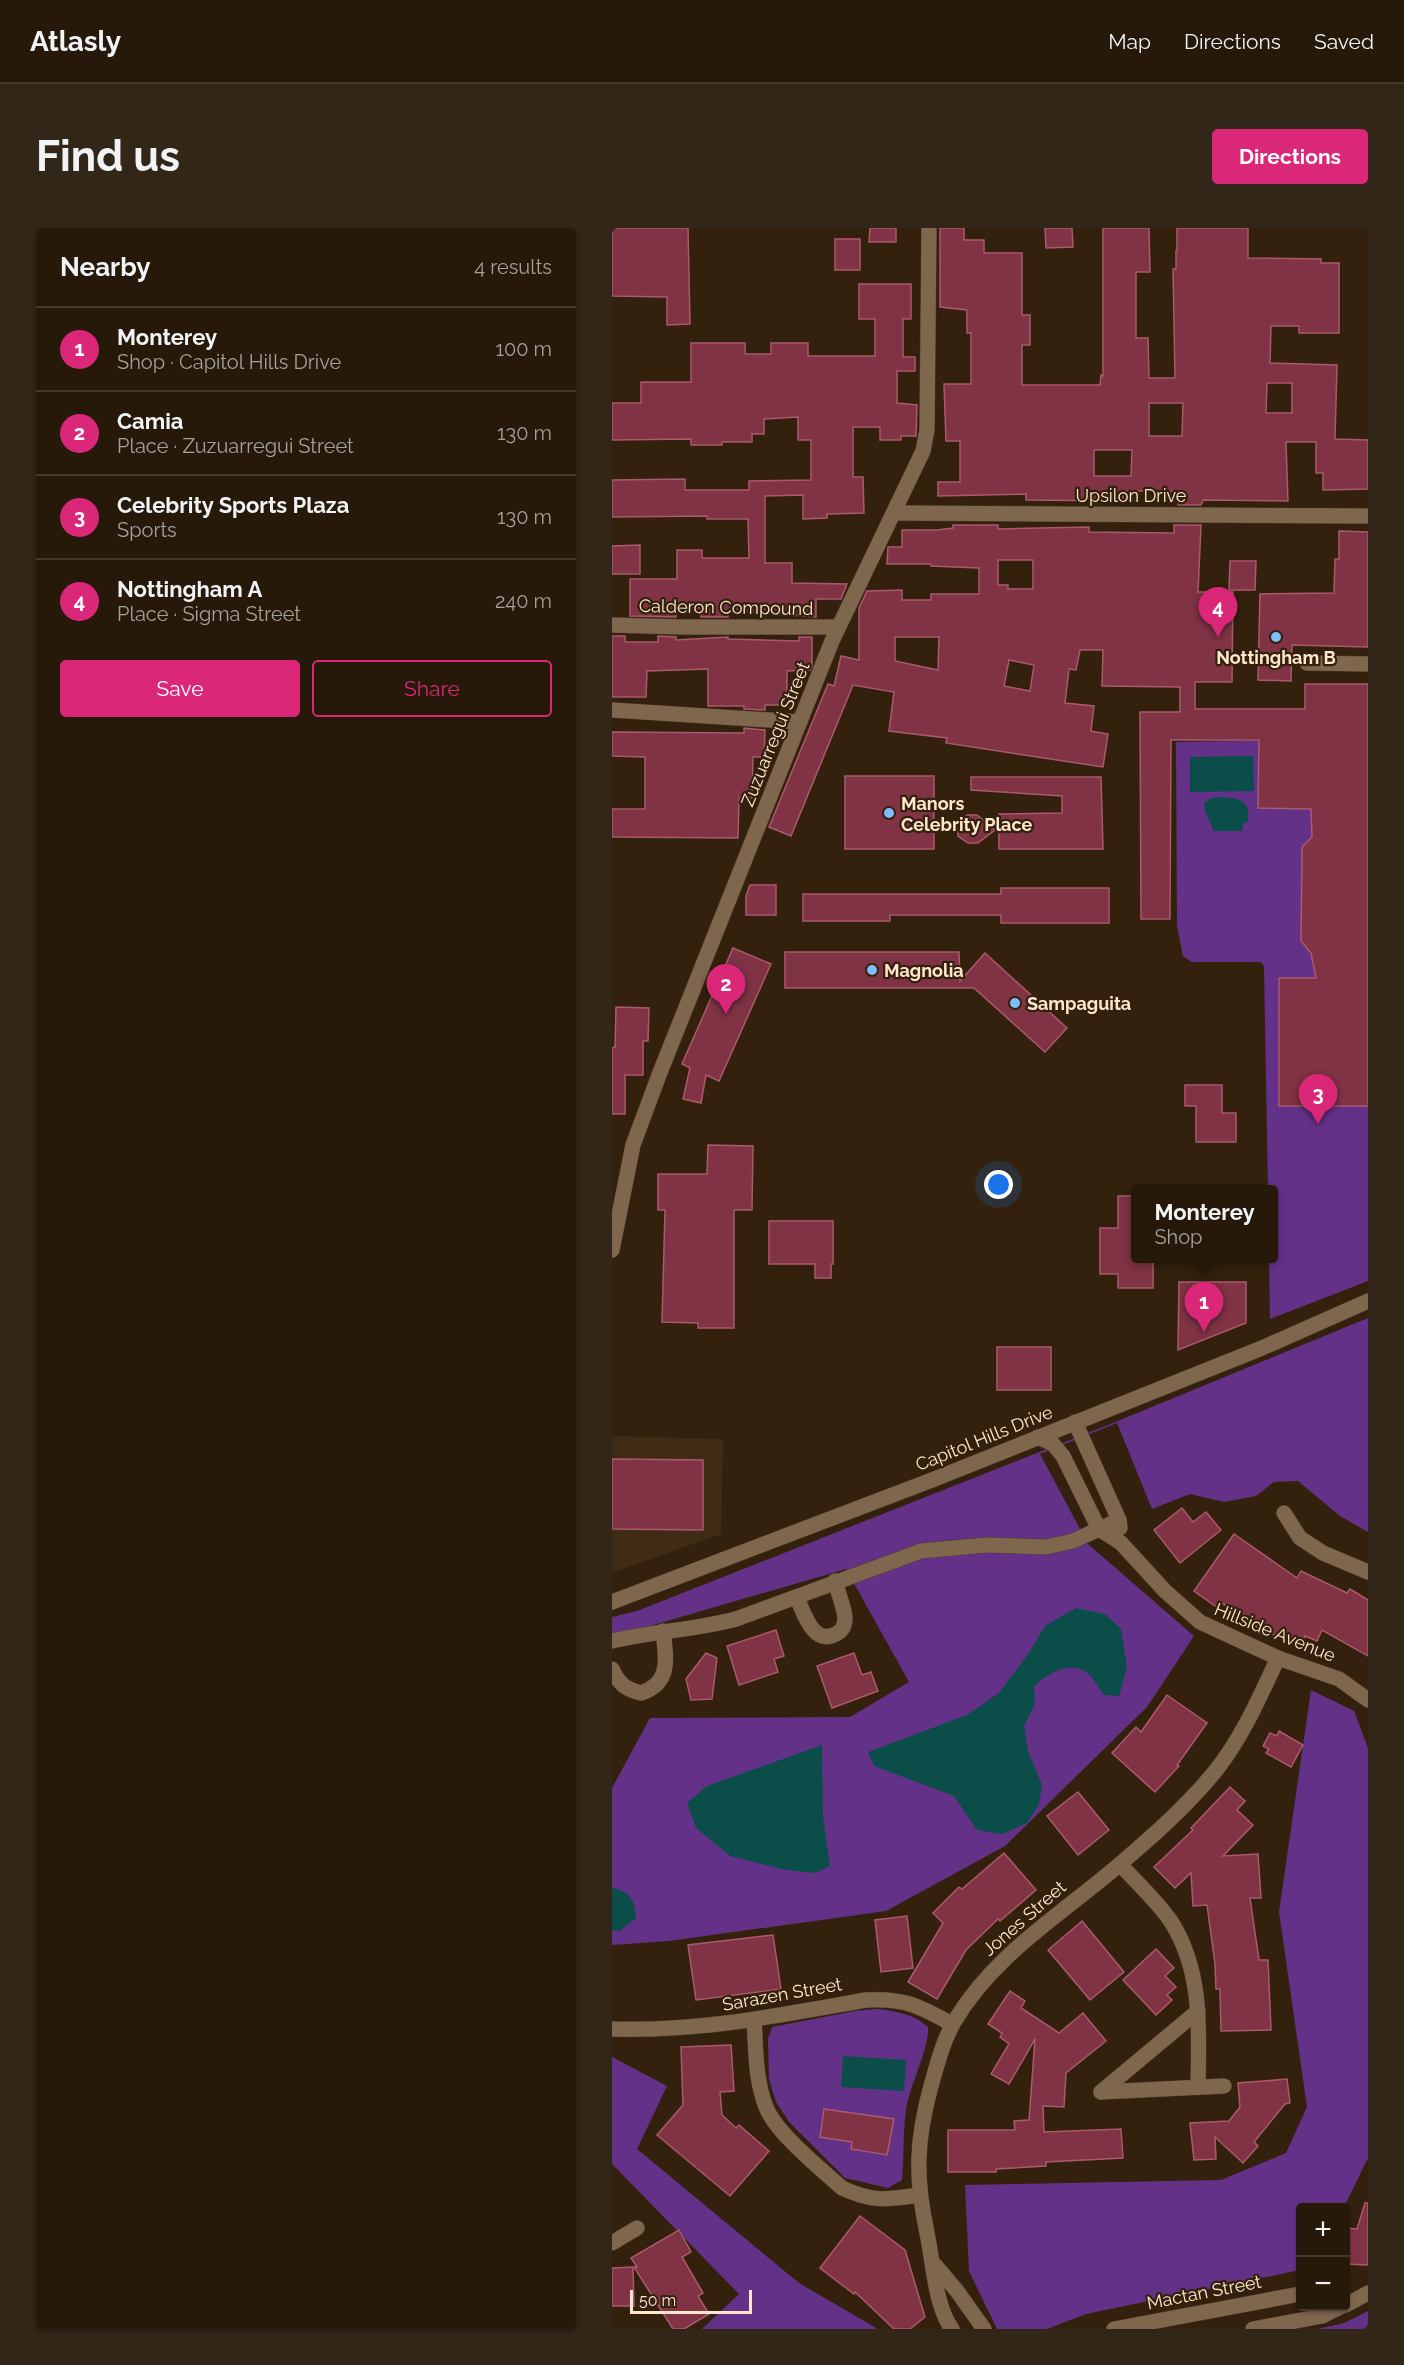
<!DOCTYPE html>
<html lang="en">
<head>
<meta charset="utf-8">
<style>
  body { margin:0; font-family:Raleway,sans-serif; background:#322618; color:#f1f3f6 }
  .controls { position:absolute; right:18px; bottom:18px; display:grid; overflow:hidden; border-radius:6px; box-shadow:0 2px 4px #0004 }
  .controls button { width:54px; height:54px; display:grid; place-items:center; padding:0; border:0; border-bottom:2px solid #42382b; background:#26190a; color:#f1f3f6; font:30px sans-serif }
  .scale { position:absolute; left:18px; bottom:15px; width:122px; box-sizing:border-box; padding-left:6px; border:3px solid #ffe6cd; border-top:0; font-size:16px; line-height:21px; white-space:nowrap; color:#ffe6cd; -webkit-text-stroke:4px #33210d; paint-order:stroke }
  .you { position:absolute; left:387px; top:957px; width:21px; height:21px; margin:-15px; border:4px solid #fff; border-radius:50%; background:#1a73e8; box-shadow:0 0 0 9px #1a73e833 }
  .badge { display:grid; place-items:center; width:39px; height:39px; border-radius:50%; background:#db2777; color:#fff; font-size:20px; font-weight:700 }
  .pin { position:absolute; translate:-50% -50px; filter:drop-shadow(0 2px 3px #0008) }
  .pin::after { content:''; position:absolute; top:32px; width:21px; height:18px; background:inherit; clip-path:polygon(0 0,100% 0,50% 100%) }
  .popup { position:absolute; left:519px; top:957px; width:147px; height:78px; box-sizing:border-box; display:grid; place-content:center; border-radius:6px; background:#26190a; filter:drop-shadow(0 2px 4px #0005); font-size:20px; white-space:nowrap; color:#a4a09c }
  .popup b { font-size:22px; color:#f1f3f6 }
  .popup::after { content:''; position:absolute; left:50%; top:100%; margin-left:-12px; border:12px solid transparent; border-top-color:#26190a }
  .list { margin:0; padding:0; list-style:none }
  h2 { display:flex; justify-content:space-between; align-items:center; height:78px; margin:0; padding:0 24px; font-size:26px }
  h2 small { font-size:20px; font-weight:400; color:#a4a09c }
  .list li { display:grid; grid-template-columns:39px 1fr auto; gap:18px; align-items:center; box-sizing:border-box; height:84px; padding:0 24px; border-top:2px solid #42382b }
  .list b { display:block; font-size:22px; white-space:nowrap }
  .list p { margin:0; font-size:20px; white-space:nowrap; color:#a4a09c }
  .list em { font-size:20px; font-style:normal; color:#a4a09c }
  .actions { display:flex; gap:12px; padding:18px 24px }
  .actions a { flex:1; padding:14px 0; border:2px solid #db2777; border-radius:6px; text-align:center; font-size:21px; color:#db2777 }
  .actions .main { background:#db2777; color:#fff }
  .map { position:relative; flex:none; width:756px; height:2101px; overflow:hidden; border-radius:6px }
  header { display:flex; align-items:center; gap:36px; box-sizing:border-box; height:84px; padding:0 30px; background:#26190a; border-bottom:2px solid #42382b }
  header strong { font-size:28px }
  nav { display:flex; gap:33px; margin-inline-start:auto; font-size:21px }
  .intro { display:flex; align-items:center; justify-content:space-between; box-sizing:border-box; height:144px; padding:0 36px }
  h1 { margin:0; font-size:42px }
  .button { padding:15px 27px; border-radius:6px; background:#db2777; color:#fff; font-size:21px; font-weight:700 }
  main { display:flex; gap:36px; padding:0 36px }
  aside { flex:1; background:#26190a; border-radius:6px; box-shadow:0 2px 4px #0004 }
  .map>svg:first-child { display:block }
</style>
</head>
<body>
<header>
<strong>Atlasly</strong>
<nav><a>Map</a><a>Directions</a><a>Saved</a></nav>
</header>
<div class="intro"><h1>Find us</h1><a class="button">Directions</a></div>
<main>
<aside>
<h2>Nearby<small>4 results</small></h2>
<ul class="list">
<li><span class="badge">1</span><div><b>Monterey</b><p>Shop · Capitol Hills Drive</p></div><em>100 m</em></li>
<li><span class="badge">2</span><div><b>Camia</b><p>Place · Zuzuarregui Street</p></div><em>130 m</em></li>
<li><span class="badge">3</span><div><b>Celebrity Sports Plaza</b><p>Sports</p></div><em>130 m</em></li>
<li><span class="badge">4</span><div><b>Nottingham A</b><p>Place · Sigma Street</p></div><em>240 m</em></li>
</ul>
<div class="actions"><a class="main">Save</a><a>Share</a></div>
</aside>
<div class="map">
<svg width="756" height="2101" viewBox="0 0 756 2101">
  <rect width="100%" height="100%" fill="#33210d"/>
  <path fill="#402c15" d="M0 1208 111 1211 109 1306 0 1345Z"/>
  <g fill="#643189">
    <path d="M756 498V1053L658 1091 657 1031 661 1030V962L656 961 652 738 649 734H580L571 728 565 698 564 514 686 512Z"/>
    <path d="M756 1090V1304L728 1288 686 1253 662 1254 644 1268 612 1274 578 1266 540 1281 505 1195 428 1226 476 1316 582 1408 535 1479 393 1618 274 1683 57 1713 0 1717V1560L38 1490 238 1489 297 1454 234 1341 0 1409V1389L25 1383 496 1197Z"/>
    <path d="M699 1462 742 1483 756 1520V1930L732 1979 688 1980V2042L474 2086 435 2101H385L357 2043 353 1957 609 1952 674 1925 695 1879 667 1684Z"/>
    <path d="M265 1781C284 1783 301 1786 316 1799 318 1818 298 1857 294 1881 291 1904 292 1929 290 1952L276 1960 233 1950 178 1895 164 1874 157 1851 156 1811 160 1799 243 1783Z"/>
    <path d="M0 1829 55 1858 25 1921 187 2055 266 2101H90L127 2066 0 1936Z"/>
    <path d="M756 2083V2101H705L732 2095Z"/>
  </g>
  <g fill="#0b4d49">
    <path d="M641 528 642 563 578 564V529Z"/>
    <path d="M610 569C628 571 638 571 636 593L631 596V603H601C599 592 592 587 592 575L599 570Z"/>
    <path d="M464 1380 493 1386 509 1401 515 1439 507 1468 492 1467C487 1461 481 1448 474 1444 455 1433 435 1446 422 1459L423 1476 412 1498 416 1523 430 1557 427 1576 415 1595 390 1606 365 1602 342 1568 262 1538 256 1524 355 1487 387 1465 416 1426 433 1398Z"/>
    <path d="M210 1517 211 1588 218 1638 203 1645 174 1642 118 1628 84 1600 75 1575 95 1558Z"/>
    <path d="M0 1660C18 1663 23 1673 24 1690L8 1703 0 1702Z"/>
    <path d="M231 1828 294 1832 292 1863 229 1859Z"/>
  </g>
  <g fill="#7f3345" stroke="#ab5a6b" stroke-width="1.5" fill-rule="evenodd">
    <path d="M0 0H76L78 96 55 97V69L0 68Z"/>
    <path d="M258 0H284V14H257Z"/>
    <path d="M328 0H352V12H372V25H410V87H418V117H410V157H488L489 147 491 148V0H537L538 44H524V110H536L537 150H563L561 41H564V23H565V0H636V30L709 31V35H727V105H687V98H659L658 135 725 137 723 211 756 212V261L711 262V245H704V214H674L676 273 591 272 589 277H566V263H511V273L414 272V266L326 268V254H348V213H334L332 156H359V105H355V82L328 79ZM655 155H680V185H654ZM537 175H571L570 208H537ZM482 222H520L519 248H482Z"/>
    <path d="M433 0H460L461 19 434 20Z"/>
    <rect x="223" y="11" width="25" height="31"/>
    <path d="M247 56H299V91H291V129H303V143H285V175L305 177 304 208H289V212H268V199H241V249H251L252 285 215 286V290L191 291V267L153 268V335H180V355L235 356 229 371H204V389L164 386V384H116V389H89V380H64V389L18 388V351H65V322H90V330H137L136 291H95V288L0 289V252L73 251V262H137V253L199 252V212H186V189L152 191V206H140V214H110V217H79V211L0 212V175H29V154H79V115H133V126H159V115H196V128H263V91H247Z"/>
    <path d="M341 297H386V301L477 299V304L562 305V297H589L586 364H621L620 454H583V481H693V456H756V878H667V750H704L699 725 689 713 690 619 700 609 699 581 646 580 647 512H559L558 691H529L528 484H568V459L490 458 491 422H468L464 442 457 441 453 475 482 478 479 503 496 506 491 539 334 515 335 510 277 503 282 464 241 457 179 608 157 599 216 456 222 458 229 428 247 432V380L255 363 290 362V372H319V366H367V340L319 338V336H275L276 319H290V302H325L341 300ZM386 332H421V361H396V357H386ZM283 409H327L326 442 283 433ZM397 432 422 437 418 463 392 458Z"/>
    <path d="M727 303 756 304V419L680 417 679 453 646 452 648 366 722 365 723 331H727Z"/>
    <path d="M28 317V346H0V318Z"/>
    <path d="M618 333H644L643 362H617Z"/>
    <path d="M0 408H13V414H46V408L64 409V412L116 409V411L187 413V409H200V438L198 442 175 443V477H153V482L132 481V478H96V441L35 443 34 469H0Z"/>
    <path d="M132 500 153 502 152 529H141L140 570H127L126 610 0 609V581H33V529L0 528V504L132 505Z"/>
    <rect x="233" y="548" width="89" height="73"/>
    <path d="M359 549H489L491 621H387V586L450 585V568L359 562Z"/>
    <path d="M355 587H365L383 602 366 615H356L346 608V595Z"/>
    <path d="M138 657H164V687H134V668Z"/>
    <path d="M389 660H497V695H389V687H278V693H191V666H389Z"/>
    <path d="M121 720 159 736 107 853 94 847 89 875 71 871 78 840 70 836Z"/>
    <path d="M173 724H347L348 753 373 725 455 800 433 824 362 760H173Z"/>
    <path d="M4 779 37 780 36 813H31V847H13V886H0V820L3 819Z"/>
    <path d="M573 857H610V885H624V914H584V878H573Z"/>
    <path d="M96 917 141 918 140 982H122V1100H86V1095L50 1094 53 982H46V946H95Z"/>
    <path d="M506 968H523V1030H541V1060H506V1046H488V1000H506Z"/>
    <path d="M157 993H221V1036H219V1050H203V1036H157Z"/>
    <path d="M567 1054H634V1095L566 1122Z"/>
    <rect x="385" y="1119" width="54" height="43"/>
    <path d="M0 1231 91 1232V1302L0 1301Z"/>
    <path d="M570 1280 581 1294 594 1284 609 1302 568 1335 542 1302Z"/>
    <path d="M622 1306 685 1350 689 1343 735 1365 738 1361 756 1372V1428L710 1402 705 1413 693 1408 688 1419 645 1399 610 1375 606 1380 582 1363Z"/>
    <path d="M164 1402 172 1428 162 1431 166 1444 127 1457 115 1418Z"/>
    <path d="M94 1425 105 1430 100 1471 79 1472 74 1451Z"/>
    <path d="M242 1425 250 1447 259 1444 266 1463 220 1480 205 1438Z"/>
    <path d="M555 1467 595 1495 565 1537 567 1538 543 1564 500 1525 524 1499 529 1504Z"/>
    <path d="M667 1503 691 1517 679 1539 654 1525 657 1521 651 1518 658 1505 665 1508Z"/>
    <path d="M618 1559 633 1573 625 1582 641 1597 611 1628 646 1626 649 1670H638L647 1732H656L659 1802 609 1803 608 1761H604L603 1736 595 1677 581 1678 579 1645 563 1660 542 1639 581 1602 579 1600Z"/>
    <path d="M466 1564 497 1602 466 1627 435 1588Z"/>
    <path d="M392 1625 424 1662 388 1693 386 1691 354 1722 325 1771 296 1754 331 1695 321 1685 347 1659 350 1661Z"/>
    <path d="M295 1688 301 1740 269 1744 263 1692Z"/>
    <path d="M470 1693 512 1744 478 1772 436 1722Z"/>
    <path d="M161 1707 169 1761 84 1772 76 1717Z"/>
    <path d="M544 1721 562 1740 553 1748 564 1759 555 1767 560 1772 544 1787 511 1752Z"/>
    <path d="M398 1763 413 1773 409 1780 447 1805 471 1785 494 1813 454 1845 452 1879 431 1878 432 1904 509 1901 511 1930 434 1934V1938L384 1941V1944H336V1902H403L402 1893 417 1892 423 1811 397 1856 379 1846 397 1816 388 1809 390 1805 376 1796Z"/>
    <path d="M119 1817 122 1863 108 1864 110 1887 124 1900 127 1897 157 1923 118 1968 45 1907 71 1877 69 1819Z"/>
    <path d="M675 1851 678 1875 673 1876 642 1914 646 1918 631 1935 603 1909 604 1931 582 1932 578 1895 617 1893 628 1879 626 1855Z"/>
    <path d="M212 1881 282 1891 275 1927 239 1921 240 1914 208 1909Z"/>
    <path d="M753 1975H756V2037L734 2036V2000L745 2001Z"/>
    <path d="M248 1988 293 2022 313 2089 298 2101H282L243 2064 242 2066 208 2040Z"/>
    <path d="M67 2002 79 2024 70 2029 91 2065 86 2068 97 2086 72 2101H61L22 2039H25L19 2030Z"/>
    <path d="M21 2039 22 2078H0V2040Z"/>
  </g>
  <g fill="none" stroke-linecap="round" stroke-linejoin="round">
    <g stroke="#503d28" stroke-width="16">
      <g id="minor">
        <path d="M282 285 756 288"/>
        <path d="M0 397 69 399H226"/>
        <path d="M695 435 756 436"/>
        <path d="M0 482 188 494"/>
        <path d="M0 1022 21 917 47 847 220 413 311 223 315 202 317 0"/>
        <path d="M463 1194 507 1292 508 1300"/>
        <path d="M426 1209 441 1216 451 1228 487 1301 509 1315 553 1363 588 1394 666 1430 727 1451 756 1472"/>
        <path d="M672 1285 688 1310 711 1325 756 1344"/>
        <path d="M185 1370C192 1385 201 1418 224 1406 230 1403 233 1397 233 1390 232 1378 226 1365 223 1353"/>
        <path d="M0 1374 320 1252 650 1120 756 1073"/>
        <path d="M0 1413C41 1403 83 1402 124 1391L309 1323 374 1317 434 1319 461 1313 507 1292"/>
        <path d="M0 1441C7 1456 13 1461 29 1465 60 1455 54 1429 51 1403"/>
        <path d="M508 1636C524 1654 544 1672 558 1692 591 1742 587 1802 586 1859"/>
        <path d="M142 1792C144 1820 143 1852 154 1879 164 1905 208 1940 230 1960 260 1974 274 1972 307 1967"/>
        <path d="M0 1801C86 1804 169 1787 254 1772 294 1770 307 1778 340 1796"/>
        <path d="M489 1864 586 1783"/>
        <path d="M489 1864 612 1858"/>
        <path d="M0 2015 25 2000"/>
        <path d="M323 2037 345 2063 372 2101"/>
        <path d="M734 2077 756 2065"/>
        <path d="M340 2101C323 2078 321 2033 315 2005 303 1949 304 1913 319 1858 325 1837 331 1813 342 1794 382 1726 450 1686 508 1636 542 1607 577 1576 605 1541 631 1508 648 1468 666 1430"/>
        <path d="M502 2101 688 2066"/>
        <path d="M641 2101 710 2088 730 2078"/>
      </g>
    </g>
    <use href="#minor" stroke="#7f674e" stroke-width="15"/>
  </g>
  <g fill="#7ebdf9" stroke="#33210d" stroke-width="2">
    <circle cx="664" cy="409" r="6"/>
    <circle cx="277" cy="585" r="6"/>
    <circle cx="260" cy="742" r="6"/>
    <circle cx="403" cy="775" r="6"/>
  </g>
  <g text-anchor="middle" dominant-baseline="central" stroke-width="4.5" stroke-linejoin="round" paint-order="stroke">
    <g font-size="18" fill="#ffe6cd" stroke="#33210d">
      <text x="519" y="267">Upsilon Drive</text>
      <text transform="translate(114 379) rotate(1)">Calderon Compound</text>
      <text transform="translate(163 506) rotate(-68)">Zuzuarregui Street</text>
      <text transform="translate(372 1210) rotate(-22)">Capitol Hills Drive</text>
      <text transform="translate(663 1404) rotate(22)">Hillside Avenue</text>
      <text transform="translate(412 1690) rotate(-41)">Jones Street</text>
      <text transform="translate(170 1766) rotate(-10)">Sarazen Street</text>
      <text transform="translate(592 2064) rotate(-11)">Mactan Street</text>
    </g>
    <g font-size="18" font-weight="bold" fill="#ffe6cd" stroke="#33210d" text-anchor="start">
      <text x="664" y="429" text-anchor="middle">Nottingham B</text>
      <text x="289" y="575">Manors<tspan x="289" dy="21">Celebrity Place</tspan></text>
      <text x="272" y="742">Magnolia</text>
      <text x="415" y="775">Sampaguita</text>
    </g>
  </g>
</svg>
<div class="controls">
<button>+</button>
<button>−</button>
</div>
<div class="scale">50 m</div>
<div class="you"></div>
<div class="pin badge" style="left:592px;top:1104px">1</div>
<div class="popup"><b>Monterey</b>Shop</div>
<div class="pin badge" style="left:114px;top:786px">2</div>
<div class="pin badge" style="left:706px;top:896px">3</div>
<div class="pin badge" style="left:606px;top:409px">4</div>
</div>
</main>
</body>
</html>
